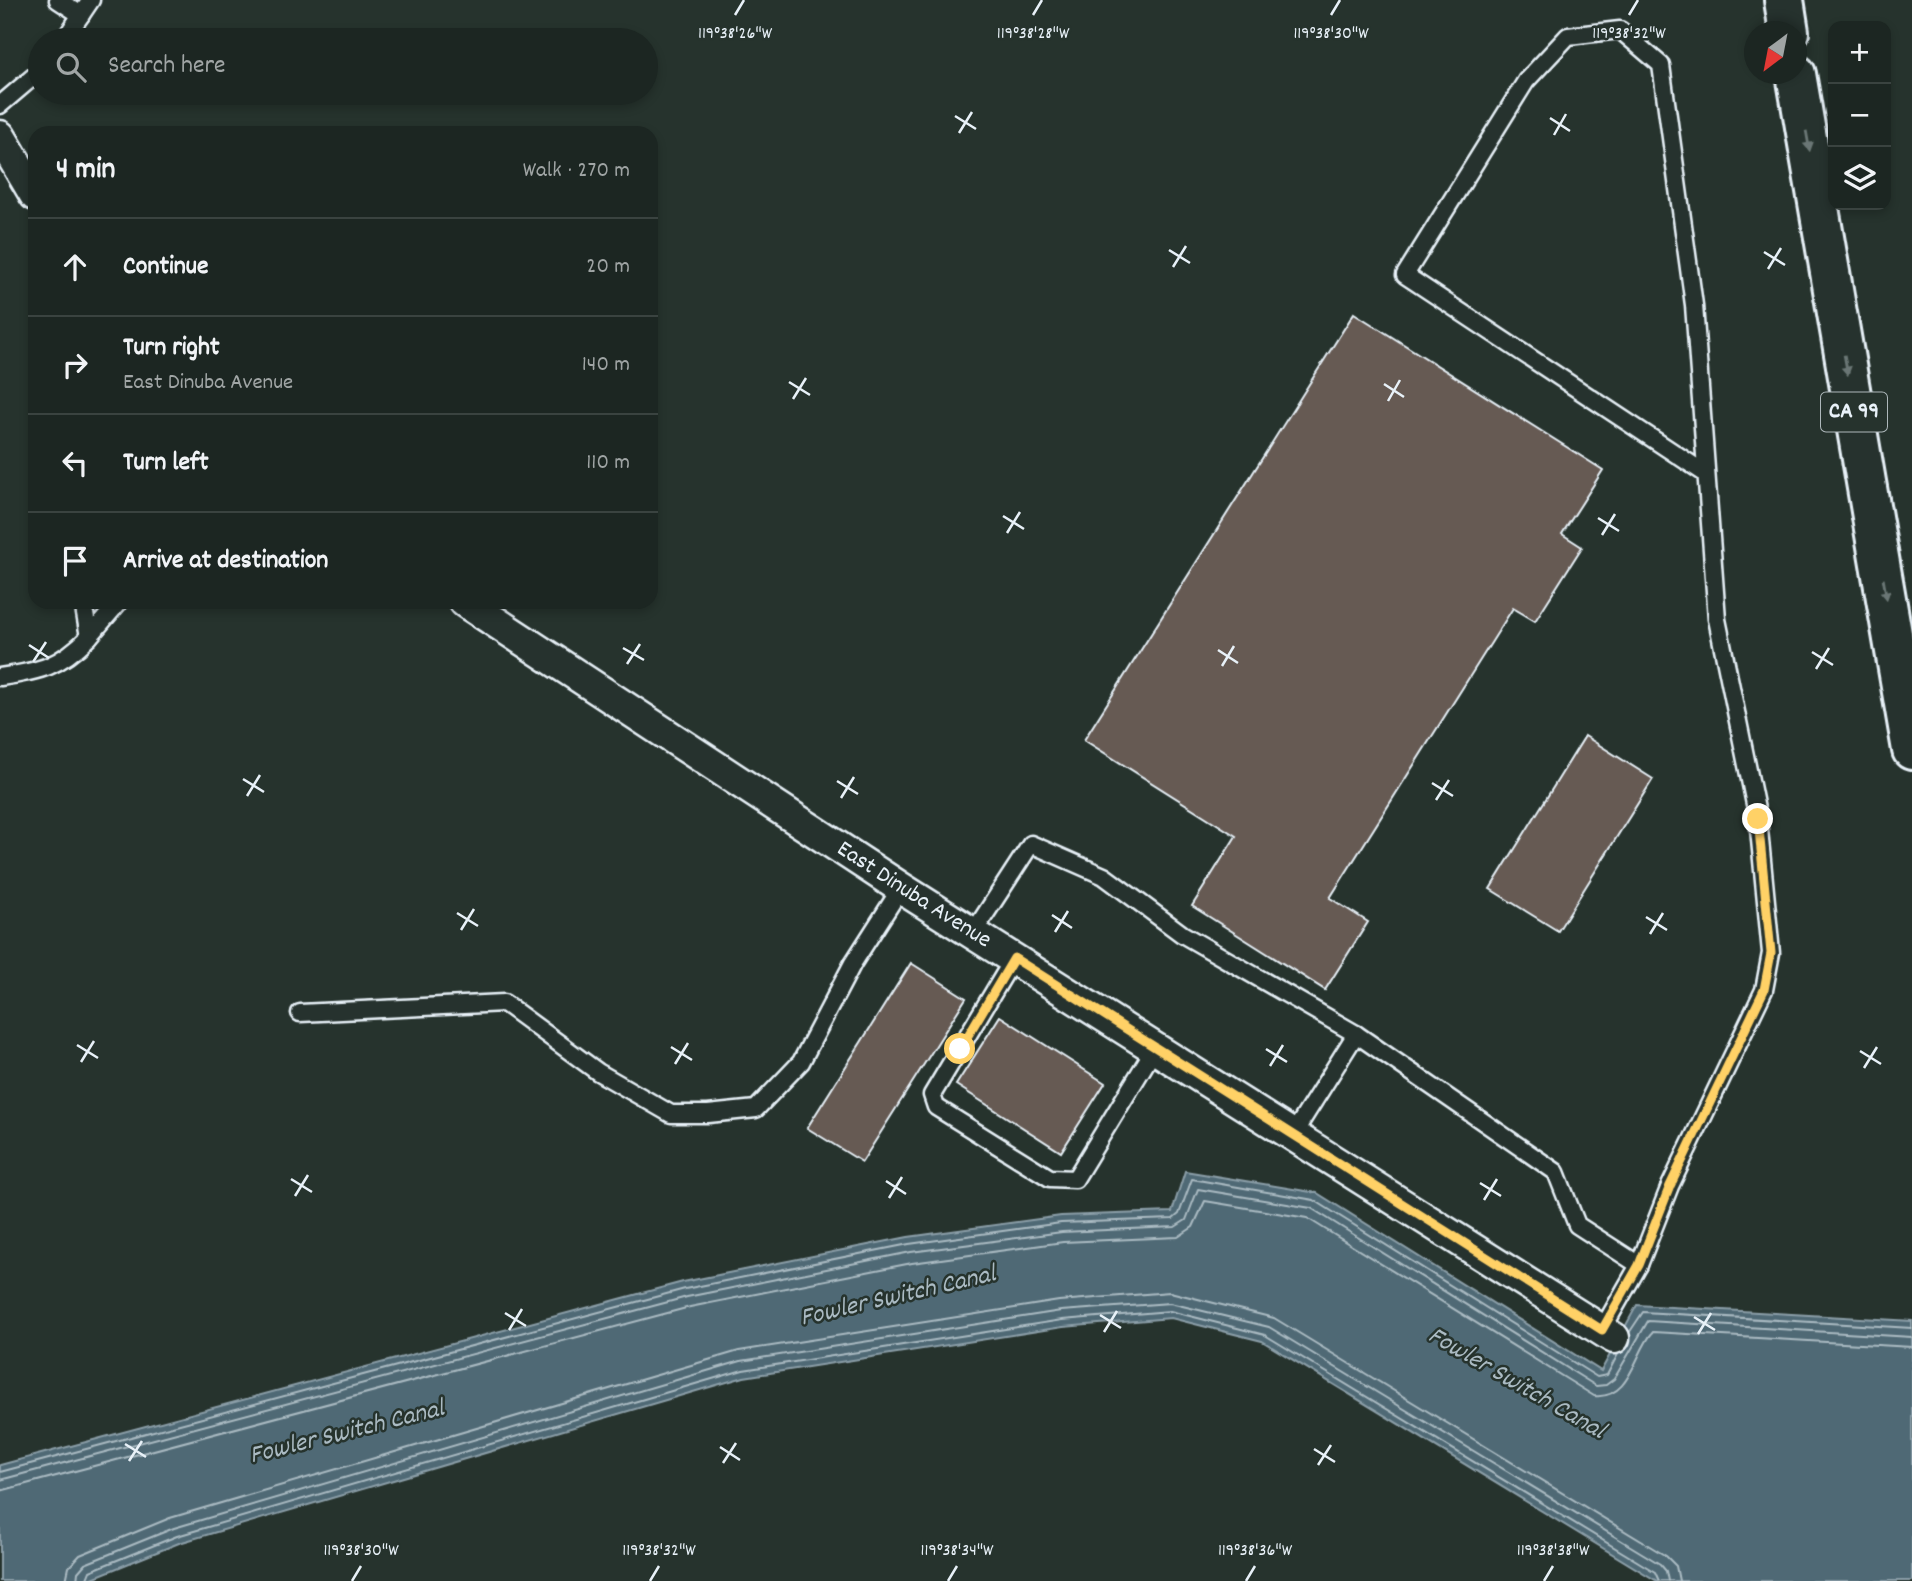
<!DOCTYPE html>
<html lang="en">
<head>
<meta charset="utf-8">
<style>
  body { margin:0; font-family:Dekko,sans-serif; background:#29322f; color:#f1f3f6 }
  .controls { position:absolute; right:21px; top:21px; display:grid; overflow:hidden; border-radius:14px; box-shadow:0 4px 10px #0003 }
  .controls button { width:63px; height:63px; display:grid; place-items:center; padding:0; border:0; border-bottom:2px solid #3a4340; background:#1c2622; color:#f1f3f6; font:35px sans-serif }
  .compass { position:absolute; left:1744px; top:21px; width:63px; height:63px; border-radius:50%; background:#1c2622; box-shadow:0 4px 10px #0003; rotate:212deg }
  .stop { position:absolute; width:21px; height:21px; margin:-16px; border:5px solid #ffd166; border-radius:50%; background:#fff }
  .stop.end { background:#ffd166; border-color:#fff; box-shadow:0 2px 7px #0008 }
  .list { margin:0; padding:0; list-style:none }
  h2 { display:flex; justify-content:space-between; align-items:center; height:91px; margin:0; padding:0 28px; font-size:30px }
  h2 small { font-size:23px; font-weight:400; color:#a0a5a5 }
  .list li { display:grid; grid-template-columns:46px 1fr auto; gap:21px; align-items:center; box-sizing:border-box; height:98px; padding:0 28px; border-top:2px solid #3a4340 }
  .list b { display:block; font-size:26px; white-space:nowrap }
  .list p { margin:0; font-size:23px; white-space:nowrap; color:#a0a5a5 }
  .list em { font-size:23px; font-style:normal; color:#a0a5a5 }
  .icon { flex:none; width:38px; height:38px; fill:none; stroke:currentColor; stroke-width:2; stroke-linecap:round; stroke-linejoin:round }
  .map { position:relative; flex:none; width:1912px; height:1581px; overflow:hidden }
  .search { position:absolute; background:#1c2622; box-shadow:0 4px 10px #0003; left:28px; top:28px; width:630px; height:77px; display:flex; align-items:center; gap:18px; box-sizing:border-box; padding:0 24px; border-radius:38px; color:#a0a5a5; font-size:26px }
  .panel { position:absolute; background:#1c2622; box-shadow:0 4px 10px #0003; left:28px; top:126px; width:630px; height:483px; border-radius:21px }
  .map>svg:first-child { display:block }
</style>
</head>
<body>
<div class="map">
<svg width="1912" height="1581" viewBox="0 0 1912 1581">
  <rect width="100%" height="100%" fill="#26332d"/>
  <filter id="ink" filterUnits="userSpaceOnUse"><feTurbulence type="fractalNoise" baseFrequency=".0143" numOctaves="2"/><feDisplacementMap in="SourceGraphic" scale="14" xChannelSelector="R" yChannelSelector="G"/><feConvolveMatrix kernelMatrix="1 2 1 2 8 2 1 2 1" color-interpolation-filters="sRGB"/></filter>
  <g filter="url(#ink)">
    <path fill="#4f6974" stroke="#8c9fa9" stroke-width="2" d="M1185 1171 1317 1193 1601 1371 1637 1305 1912 1321V1581H1657L1262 1341 1171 1318 1063 1327 744 1377 179 1543 85 1581H0V1465L683 1282 908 1237 1061 1216 1172 1212Z"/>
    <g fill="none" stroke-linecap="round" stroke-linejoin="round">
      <g stroke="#abbbc3" stroke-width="2">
        <path d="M1629 1333 1643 1312 1912 1328"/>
        <path d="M0 1472 685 1289 909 1244 1061 1223 1173 1219 1179 1214 1192 1179 1314 1200 1597 1377 1607 1375 1618 1354"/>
        <path d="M0 1480 687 1297 911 1252 1062 1232 1175 1227 1186 1220 1198 1189 1311 1208 1596 1386 1606 1385 1614 1379 1648 1321 1912 1337"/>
        <path d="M0 1491 690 1307 912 1263 1063 1242 1178 1237 1193 1227 1205 1201 1307 1218 1594 1396C1631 1400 1634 1353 1653 1332L1912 1347"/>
        <path d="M66 1581 69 1567 80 1555 170 1518 739 1351 1059 1301 1170 1292 1274 1318 1666 1556 1676 1566 1679 1581"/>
        <path d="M77 1581 78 1572 85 1564 174 1528 741 1361 1061 1311 1170 1303 1269 1327 1660 1564 1666 1571 1668 1581"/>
        <path d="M86 1581 90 1571 177 1536 743 1370 1062 1320 1170 1311 1265 1335 1655 1572 1659 1581"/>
      </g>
    </g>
    <g fill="#665a53" stroke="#e8f1f8" stroke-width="2">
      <path d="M1354 313 1603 470 1562 534 1582 547 1535 621 1513 608 1330 898 1368 922 1325 990 1192 906 1236 836 1084 740Z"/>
      <path d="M1585 736 1653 779 1558 931 1490 889Z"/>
      <path d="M911 963 966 998 862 1162 807 1128Z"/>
      <path d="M1000 1016 1105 1083 1061 1152 956 1085Z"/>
    </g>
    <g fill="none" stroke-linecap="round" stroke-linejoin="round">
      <g stroke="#e8f1f8" stroke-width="21">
        <g id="service">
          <path d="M58 0 81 15"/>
          <path d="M64 40 91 0"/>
          <path d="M0 105 40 71"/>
          <path d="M83 602 89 637 119 602"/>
          <path d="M0 677C41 671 59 667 89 637"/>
          <path d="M973 933 1031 844 1104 876 1182 934 1356 1034"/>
          <path d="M1014 958 932 1095 936 1107 1050 1178 1075 1179 1155 1048"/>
          <path d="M300 1013 504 1003 598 1072 671 1114H708L756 1109 801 1062 853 963 901 888"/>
          <path d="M1292 1136 1356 1034 1556 1172 1577 1225 1639 1265"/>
          <path d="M1602 1330 1639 1265 1670 1186 1764 990 1771 953 1758 819 1717 619 1694 305 1661 65 1620 30 1568 36 1526 81 1405 275 1706 474"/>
        </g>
      </g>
      <g stroke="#e8f1f8" stroke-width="35">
        <g id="minor">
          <path d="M0 136 35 195"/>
          <path id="s1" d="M465 602 901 888 1614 1338"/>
        </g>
      </g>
      <g stroke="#e8f1f8" stroke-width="44">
        <g id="motorway">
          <path d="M1784 0 1789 32"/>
          <path d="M1796 74 1912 750"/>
        </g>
      </g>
      <use href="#service" stroke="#26332d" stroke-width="16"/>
      <use href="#minor" stroke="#26332d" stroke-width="30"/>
      <use href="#motorway" stroke="#26332d" stroke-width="38"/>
    </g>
    <defs><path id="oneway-solid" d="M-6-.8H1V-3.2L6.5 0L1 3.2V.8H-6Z" transform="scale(1.75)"/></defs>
    <g fill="#6a7674">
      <use href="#oneway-solid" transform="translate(1808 141) rotate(80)"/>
      <use href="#oneway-solid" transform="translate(1846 365) rotate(80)"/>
      <use href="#oneway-solid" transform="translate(1885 589) rotate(80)"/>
    </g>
  </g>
  <g fill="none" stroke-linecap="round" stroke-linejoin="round" filter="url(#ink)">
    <path stroke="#ffd166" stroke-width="9" d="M960 1049 1014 958 1602 1330 1639 1265 1670 1186 1764 990 1771 953 1758 819"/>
  </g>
  <path fill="none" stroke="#e8f1f8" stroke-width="2.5" d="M735 15 744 0M1033 15 1042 0M1331 15 1340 0M1629 15 1638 0M955 116 976 129M1550 118 1570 131M959 133 972 112M1554 135 1566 114M1169 250 1190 263M1764 252 1785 265M1173 267 1186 246M1768 269 1781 248M789 382 810 395M1384 384 1404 397M793 399 806 378M1388 401 1400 380M1003 516 1024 529M1598 518 1619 531M1007 533 1020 512M1602 535 1615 514M29 645 49 658M623 648 644 660M1218 650 1238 663M1812 652 1833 665M33 662 46 642M627 664 640 644M1222 666 1234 646M1816 669 1829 648M243 779 264 792M837 781 858 794M1432 783 1453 796M247 796 260 775M841 798 854 777M1436 800 1449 780M457 913 478 926M1052 915 1072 928M1646 917 1667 930M461 930 474 909M1055 932 1068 911M1650 934 1663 913M77 1045 98 1058M671 1047 692 1060M1266 1049 1287 1062M1860 1051 1881 1064M81 1062 94 1041M675 1064 688 1043M1270 1066 1283 1045M1864 1068 1877 1047M291 1179 312 1192M886 1181 906 1194M1480 1183 1501 1196M295 1196 308 1175M889 1198 902 1177M1484 1200 1497 1179M505 1313 526 1326M1100 1315 1121 1328M1694 1317 1715 1330M509 1330 522 1309M1104 1332 1117 1311M1698 1334 1711 1313M125 1444 146 1457M720 1447 740 1460M1314 1449 1335 1462M129 1461 142 1441M723 1463 736 1443M1318 1465 1331 1445M352 1581 361 1566M650 1581 659 1566M948 1581 957 1566M1246 1581 1255 1566M1544 1581 1553 1566"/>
  <g text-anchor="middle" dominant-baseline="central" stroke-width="5" stroke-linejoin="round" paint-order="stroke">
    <rect fill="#26332d" stroke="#aeb8bb" stroke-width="2" x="1821" y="392.5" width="66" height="39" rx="5"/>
    <g font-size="23" font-weight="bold" fill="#e8f1f8">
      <text x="1854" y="412">CA 99</text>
    </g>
    <g font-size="24" fill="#e8f1f8" stroke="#26332d">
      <text stroke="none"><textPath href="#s1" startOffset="536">East Dinuba Avenue</textPath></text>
    </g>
    <g font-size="26" font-style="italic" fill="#abbbc3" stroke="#26332d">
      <text transform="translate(898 1297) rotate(-13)">Fowler Switch Canal</text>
      <text transform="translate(1516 1384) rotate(30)">Fowler Switch Canal</text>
      <text transform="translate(347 1433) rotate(-14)">Fowler Switch Canal</text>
    </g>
  </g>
  <g font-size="18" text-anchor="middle" fill="#e8f1f8" stroke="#26332d" stroke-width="5" stroke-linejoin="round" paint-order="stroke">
    <text x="735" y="38">119°38'26"W</text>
    <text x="1033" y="38">119°38'28"W</text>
    <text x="1331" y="38">119°38'30"W</text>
    <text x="1629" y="38">119°38'32"W</text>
    <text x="361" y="1555">119°38'30"W</text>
    <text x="659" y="1555">119°38'32"W</text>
    <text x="957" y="1555">119°38'34"W</text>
    <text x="1255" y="1555">119°38'36"W</text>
    <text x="1553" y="1555">119°38'38"W</text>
  </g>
</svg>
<div class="controls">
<button>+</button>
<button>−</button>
<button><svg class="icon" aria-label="layers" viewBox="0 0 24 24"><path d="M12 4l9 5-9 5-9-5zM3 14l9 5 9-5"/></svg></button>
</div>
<svg class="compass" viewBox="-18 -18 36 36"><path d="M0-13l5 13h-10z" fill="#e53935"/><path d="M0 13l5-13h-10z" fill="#a0a5a5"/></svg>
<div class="stop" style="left:960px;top:1049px"></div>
<div class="stop end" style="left:1758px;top:819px"></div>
<div class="search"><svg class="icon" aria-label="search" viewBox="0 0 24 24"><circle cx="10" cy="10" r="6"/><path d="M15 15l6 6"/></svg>Search here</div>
<section class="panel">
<h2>4 min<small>Walk · 270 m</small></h2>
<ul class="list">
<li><svg class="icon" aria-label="ahead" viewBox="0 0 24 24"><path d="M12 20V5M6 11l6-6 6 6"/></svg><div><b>Continue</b></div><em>20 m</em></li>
<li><svg class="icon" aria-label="right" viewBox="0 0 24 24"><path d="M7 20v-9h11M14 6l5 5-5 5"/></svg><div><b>Turn right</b><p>East Dinuba Avenue</p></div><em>140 m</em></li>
<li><svg class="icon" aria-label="left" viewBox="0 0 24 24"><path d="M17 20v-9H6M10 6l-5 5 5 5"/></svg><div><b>Turn left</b></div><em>110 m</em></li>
<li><svg class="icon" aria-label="arrive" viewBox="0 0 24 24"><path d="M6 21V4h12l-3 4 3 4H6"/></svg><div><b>Arrive at destination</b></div></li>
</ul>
</section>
</div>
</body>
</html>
